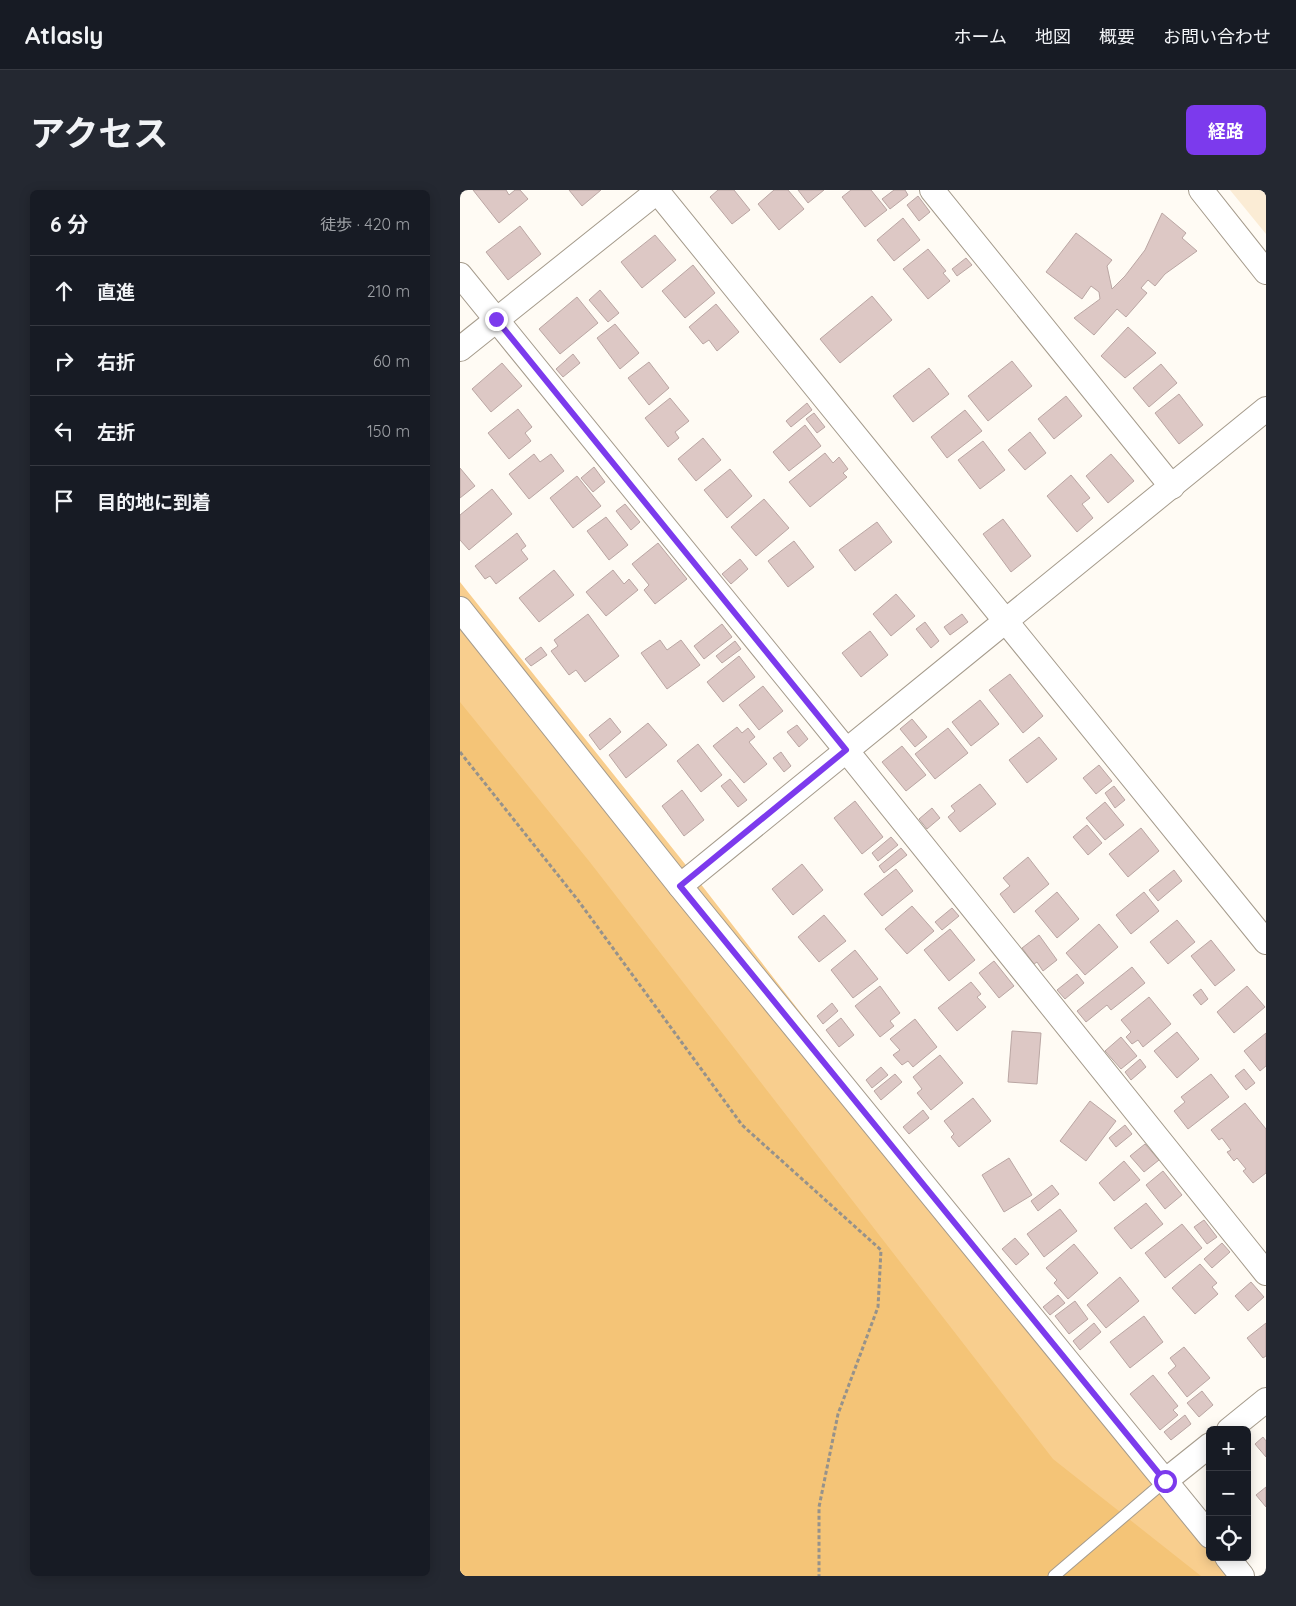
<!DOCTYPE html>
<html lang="ja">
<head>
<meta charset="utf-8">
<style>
  body { margin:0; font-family:Quicksand,"Noto Sans JP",sans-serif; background:#242831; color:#f1f3f6 }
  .controls { position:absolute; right:15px; bottom:15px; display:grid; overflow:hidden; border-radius:8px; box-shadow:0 2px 12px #0003 }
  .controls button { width:45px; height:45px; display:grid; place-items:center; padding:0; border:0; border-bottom:1px solid #363941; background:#171b24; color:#f1f3f6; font:25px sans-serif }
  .stop { position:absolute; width:15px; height:15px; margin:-11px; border:4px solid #7c3aed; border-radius:50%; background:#fff }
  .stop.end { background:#7c3aed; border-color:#fff; box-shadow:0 1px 5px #0008 }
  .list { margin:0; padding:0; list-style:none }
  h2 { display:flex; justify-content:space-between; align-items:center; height:65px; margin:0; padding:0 20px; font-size:21px }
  h2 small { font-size:16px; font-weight:400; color:#9ea1a6 }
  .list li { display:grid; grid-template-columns:32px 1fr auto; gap:15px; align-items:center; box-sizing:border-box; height:70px; padding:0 20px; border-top:1px solid #363941 }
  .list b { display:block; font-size:19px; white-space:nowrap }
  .list em { font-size:16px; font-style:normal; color:#9ea1a6 }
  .icon { flex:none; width:28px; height:28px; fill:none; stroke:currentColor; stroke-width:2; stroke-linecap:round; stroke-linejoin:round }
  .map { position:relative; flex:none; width:806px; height:1386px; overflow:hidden; border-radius:8px }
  header { display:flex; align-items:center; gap:30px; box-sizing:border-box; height:70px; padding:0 25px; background:#171b24; border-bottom:1px solid #363941 }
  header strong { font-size:24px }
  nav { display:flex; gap:28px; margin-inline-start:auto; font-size:18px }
  .intro { display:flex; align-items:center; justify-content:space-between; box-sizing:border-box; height:120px; padding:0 30px }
  h1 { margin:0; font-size:35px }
  .button { padding:12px 22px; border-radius:8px; background:#7c3aed; color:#fff; font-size:18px; font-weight:700 }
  main { display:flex; gap:30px; padding:0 30px }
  aside { flex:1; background:#171b24; border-radius:8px; box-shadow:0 2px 12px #0003 }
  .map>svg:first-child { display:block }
</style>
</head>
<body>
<header>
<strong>Atlasly</strong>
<nav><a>ホーム</a><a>地図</a><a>概要</a><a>お問い合わせ</a></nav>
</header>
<div class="intro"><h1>アクセス</h1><a class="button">経路</a></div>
<main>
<aside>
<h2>6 分<small>徒歩 · 420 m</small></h2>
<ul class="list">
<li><svg class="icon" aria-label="ahead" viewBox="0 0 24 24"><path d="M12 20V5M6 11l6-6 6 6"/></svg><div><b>直進</b></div><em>210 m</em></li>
<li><svg class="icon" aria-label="right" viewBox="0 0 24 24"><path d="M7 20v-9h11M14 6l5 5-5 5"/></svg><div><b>右折</b></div><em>60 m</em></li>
<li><svg class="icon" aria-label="left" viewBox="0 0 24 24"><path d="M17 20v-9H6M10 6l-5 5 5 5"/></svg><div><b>左折</b></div><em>150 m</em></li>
<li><svg class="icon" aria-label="arrive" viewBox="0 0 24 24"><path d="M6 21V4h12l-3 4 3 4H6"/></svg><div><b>目的地に到着</b></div></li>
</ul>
</aside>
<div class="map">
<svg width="806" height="1386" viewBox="0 0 806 1386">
  <rect width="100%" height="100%" fill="#fffbf4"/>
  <path fill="#fbecd5" d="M770 0H806V44Z"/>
  <path fill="#f8ce8e" d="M0 392 233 684 717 1308 750 1356V1367H759L774 1386H0Z"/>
  <path fill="#f4c477" d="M0 512 129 671 593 1269 741 1386H0Z"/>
  <g fill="#ddc8c5" stroke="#baa6a3">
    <path d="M13 0H46L49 5 55 0H60L68 9 39 33Z"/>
    <path d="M109 0H141L122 16Z"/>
    <path d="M258 0H274L290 20 272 34 250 7Z"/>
    <path d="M314 0H328L344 19 319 40 298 14Z"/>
    <path d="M338 0H364L348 13Z"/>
    <path d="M391 0H411L427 20 405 37 382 7Z"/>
    <path d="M434 0H445L448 5 430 19 422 9Z"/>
    <path d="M458 6 470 22 459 31 447 15Z"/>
    <path d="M702 23 726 43 722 48 737 61 705 84 695 96 688 90 681 98 687 103 666 127 657 119 634 145 614 128 640 109 639 102 631 96 622 109 586 82 616 43 652 70 647 76 652 99 665 86 685 60Z"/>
    <path d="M443 28 460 50 434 71 417 50Z"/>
    <path d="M60 36 81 64 48 90 26 62Z"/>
    <path d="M195 45 216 70 182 98 161 72Z"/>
    <path d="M468 59 486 81 483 83 490 91 468 109 443 79Z"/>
    <path d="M506 68 512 75 497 86 492 79Z"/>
    <path d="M233 75 255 103 225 128 202 101Z"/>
    <path d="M140 100 159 123 148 132 129 110Z"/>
    <path d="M412 106 432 130 380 173 360 149Z"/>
    <path d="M117 107 138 133 100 164 79 139Z"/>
    <path d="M256 114 279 142 257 161 249 150 243 154 229 137Z"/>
    <path d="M155 134 179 163 160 179 137 148Z"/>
    <path d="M668 137 696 163 665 188 641 166Z"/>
    <path d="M113 164 120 173 103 187 96 179Z"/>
    <path d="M552 171 572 196 528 231 508 206Z"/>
    <path d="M189 172 209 198 189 215 168 188Z"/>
    <path d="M42 173 62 196 31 222 12 199Z"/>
    <path d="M701 174 717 193 689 217 673 198Z"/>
    <path d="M469 178 489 204 453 232 433 206Z"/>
    <path d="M719 204 743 235 719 254 695 223Z"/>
    <path d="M606 206 622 226 594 249 578 229Z"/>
    <path d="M210 208 229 231 215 242 219 248 208 257 185 228Z"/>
    <path d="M347 213 352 220 331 237 326 231Z"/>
    <path d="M58 219 72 237 65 243 71 251 49 269 28 243Z"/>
    <path d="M505 220 522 241 487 268 471 247Z"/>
    <path d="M354 223 365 237 357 243 346 229Z"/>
    <path d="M345 235 361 256 329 281 313 262Z"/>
    <path d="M570 242 586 263 565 280 548 260Z"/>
    <path d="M243 248 261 270 236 291 218 269Z"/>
    <path d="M523 251 545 280 520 299 498 270Z"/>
    <path d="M365 263 373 273 379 267 388 279 383 283 387 287 350 317 329 292Z"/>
    <path d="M74 264 80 272 91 264 104 281 69 309 49 284Z"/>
    <path d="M651 264 674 291 648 313 626 286Z"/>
    <path d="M134 277 145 292 133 302 121 288Z"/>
    <path d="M0 278 15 296 0 308Z"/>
    <path d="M270 279 292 306 267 328 244 300Z"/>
    <path d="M611 285 630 308 622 314 633 328 617 342 587 306Z"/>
    <path d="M117 286 141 316 113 338 90 308Z"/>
    <path d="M32 299 52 324 9 360 0 350V325Z"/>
    <path d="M304 309 329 338 296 366 271 337Z"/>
    <path d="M165 314 180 332 171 340 156 321Z"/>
    <path d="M146 327 168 355 149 370 127 341Z"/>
    <path d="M543 329 571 366 551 382 523 344Z"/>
    <path d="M417 332 432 352 395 381 379 360Z"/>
    <path d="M57 343 66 356 61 360 68 369 36 394 30 386 25 389 15 376Z"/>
    <path d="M334 351 354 377 328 397 308 371Z"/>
    <path d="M198 353 227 389 195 414 184 400 189 395 172 374Z"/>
    <path d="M280 369 288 379 271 394 262 384Z"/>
    <path d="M94 380 114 405 79 432 59 408Z"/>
    <path d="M153 380 164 394 169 389 178 400 146 426 126 402Z"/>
    <path d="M436 404 455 426 431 446 413 424Z"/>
    <path d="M128 424 159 466 125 492 116 480 109 485 91 461 98 456 94 450Z"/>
    <path d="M502 424 508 432 490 445 484 437Z"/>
    <path d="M465 432 479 451 471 458 456 439Z"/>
    <path d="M262 434 272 447 244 469 234 456Z"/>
    <path d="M410 441 428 465 401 487 382 463Z"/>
    <path d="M200 450 207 460 221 450 240 475 207 499 181 463Z"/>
    <path d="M275 451 281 459 262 473 256 466Z"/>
    <path d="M81 457 87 465 71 476 65 469Z"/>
    <path d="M279 466 295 487 263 512 247 492Z"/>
    <path d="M550 484 583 526 563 543 529 500Z"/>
    <path d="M303 496 323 521 299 540 279 515Z"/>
    <path d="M520 510 539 534 511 556 492 532Z"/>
    <path d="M150 528 161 542 140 560 129 545Z"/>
    <path d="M452 529 467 547 455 557 440 539Z"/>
    <path d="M188 533 207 555 166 588 149 565Z"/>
    <path d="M337 535 348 549 339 557 327 542Z"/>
    <path d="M277 537 282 543 288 538 295 547 289 552 307 574 284 593 253 556Z"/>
    <path d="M488 538 508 563 475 589 455 564Z"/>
    <path d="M579 547 597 569 567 593 549 570Z"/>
    <path d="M238 554 262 585 241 602 217 571Z"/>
    <path d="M442 556 466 585 446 601 422 572Z"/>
    <path d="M321 562 331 576 324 582 313 568Z"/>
    <path d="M639 575 652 591 636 604 623 588Z"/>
    <path d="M270 589 287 610 278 617 261 596Z"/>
    <path d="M520 594 536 614 500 642 488 627 495 621 491 616Z"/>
    <path d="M654 596 665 610 655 618 645 603Z"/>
    <path d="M222 600 244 630 224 646 202 616Z"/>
    <path d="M395 611 423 647 402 664 374 628Z"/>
    <path d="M645 612 664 635 645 650 626 628Z"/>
    <path d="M472 618 480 628 467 639 459 629Z"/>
    <path d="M627 635 642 653 628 665 613 647Z"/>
    <path d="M681 638 699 661 668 687 649 664Z"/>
    <path d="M431 647 438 655 418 671 412 663Z"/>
    <path d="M441 658 447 665 424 683 419 676Z"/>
    <path d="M568 667 589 694 554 723 540 704 550 696 543 688Z"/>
    <path d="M342 674 363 700 333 725 312 699Z"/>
    <path d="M436 679 453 701 422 726 404 704Z"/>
    <path d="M714 680 722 691 698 711 689 700Z"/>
    <path d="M597 702 619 729 597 748 575 721Z"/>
    <path d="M684 702 699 721 671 744 656 725Z"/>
    <path d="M452 716 474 741 447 764 425 739Z"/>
    <path d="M492 718 499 726 482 740 475 732Z"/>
    <path d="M364 725 386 751 359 772 338 747Z"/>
    <path d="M717 730 735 752 708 774 690 752Z"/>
    <path d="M639 734 658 757 625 785 606 763Z"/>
    <path d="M490 739 515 770 489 791 464 760Z"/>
    <path d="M579 745 597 770 583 781 577 772 574 774 562 758Z"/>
    <path d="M751 750 775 780 755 796 731 766Z"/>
    <path d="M395 760 418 789 393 808 371 780Z"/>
    <path d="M534 771 554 796 539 808 519 783Z"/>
    <path d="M672 777 685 793 651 820 647 815 626 832 617 821Z"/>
    <path d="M617 784 624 793 605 809 597 800Z"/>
    <path d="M511 792 521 804 517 807 526 817 497 841 478 818Z"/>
    <path d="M420 796 440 823 430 831 434 836 420 847 395 816Z"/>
    <path d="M787 796 805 817 774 843 757 822Z"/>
    <path d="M741 799 748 809 741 815 733 805Z"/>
    <path d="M689 807 711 834 683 857 678 850 672 854 666 847 671 842 661 830Z"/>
    <path d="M372 813 378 821 363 834 357 826Z"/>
    <path d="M381 828 394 845 379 857 366 840Z"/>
    <path d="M455 829 477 857 453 877 448 871 442 875 433 865 440 860 430 849Z"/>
    <path d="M552 841 581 843 577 894 548 892Z"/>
    <path d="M717 842 739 869 717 888 694 861Z"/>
    <path d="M806 843V876L800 881 784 861Z"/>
    <path d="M661 847 677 866 661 879 645 861Z"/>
    <path d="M480 865 503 893 471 920 457 903 462 899 453 887Z"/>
    <path d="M680 869 686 877 671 890 665 882Z"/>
    <path d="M421 877 428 885 412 898 406 890Z"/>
    <path d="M784 879 795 893 786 900 775 886Z"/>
    <path d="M435 884 442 892 421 910 414 901Z"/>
    <path d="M751 884 769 907 728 939 714 921 725 912 721 907Z"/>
    <path d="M513 908 531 931 499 957 491 947 494 944 484 931Z"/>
    <path d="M630 911 656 931 626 971 600 951Z"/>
    <path d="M785 913 806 939V983L793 993 783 981 786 979 777 968 774 971 767 962 771 960 762 948 759 950 751 940Z"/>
    <path d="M463 920 469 928 449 944 443 937Z"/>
    <path d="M665 935 672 944 656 957 649 948Z"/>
    <path d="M685 954 699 970 684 982 670 966Z"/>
    <path d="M549 968 572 1005 544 1022 522 985Z"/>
    <path d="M664 971 680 990 654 1011 639 993Z"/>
    <path d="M703 981 722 1005 705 1019 686 995Z"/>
    <path d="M592 995 599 1004 578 1021 571 1011Z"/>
    <path d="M686 1013 703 1034 671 1059 654 1038Z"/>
    <path d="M600 1019 617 1041 584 1067 567 1044Z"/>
    <path d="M744 1030 757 1047 747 1054 734 1037Z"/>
    <path d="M722 1034 742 1058 705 1088 685 1063Z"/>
    <path d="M555 1048 569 1064 556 1075 542 1059Z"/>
    <path d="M762 1053 770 1062 752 1078 744 1069Z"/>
    <path d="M614 1054 638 1083 608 1109 594 1093 597 1090 586 1078Z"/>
    <path d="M740 1074 757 1093 752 1097 758 1104 735 1124 712 1098Z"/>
    <path d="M660 1087 679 1111 646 1138 627 1115Z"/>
    <path d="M791 1092 804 1107 788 1121 775 1106Z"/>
    <path d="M598 1105 605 1113 590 1125 583 1117Z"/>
    <path d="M615 1111 628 1129 609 1144 595 1126Z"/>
    <path d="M684 1126 703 1152 670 1178 650 1152Z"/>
    <path d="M634 1133 641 1142 620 1160 613 1151Z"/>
    <path d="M806 1133V1166L803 1168 787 1148Z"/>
    <path d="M724 1157 750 1188 727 1207 708 1183 716 1176 710 1168Z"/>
    <path d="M693 1185 718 1216 713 1220 718 1225 700 1240 670 1204Z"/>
    <path d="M742 1201 753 1215 739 1227 727 1213Z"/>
    <path d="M725 1225 731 1234 711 1250 704 1242Z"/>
    <path d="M803 1247 806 1251V1267L795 1254Z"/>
    <path d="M806 1297V1317L796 1305Z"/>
  </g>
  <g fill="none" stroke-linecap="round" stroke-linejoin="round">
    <g stroke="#a59b8c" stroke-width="13">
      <path id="lane" d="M594 1386 705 1291"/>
    </g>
    <g stroke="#a59b8c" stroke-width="26">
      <g id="street">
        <path d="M196 0 806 752"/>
        <path d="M472 0 712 297"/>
        <path d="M741 0 806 82"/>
        <path d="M0 85 386 560 806 1083"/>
        <path d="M0 159 199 0"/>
        <path d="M0 419 220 696 750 1346"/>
        <path d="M220 696 806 219"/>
        <path d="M769 1240 806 1210"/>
        <path d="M705 1291 750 1255"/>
        <path d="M767 1367 782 1386"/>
      </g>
    </g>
    <path stroke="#96928b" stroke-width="3" stroke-dasharray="4 2.5" stroke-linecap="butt" d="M0 562 117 709 282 935 421 1060 418 1117 378 1224 359 1317V1386"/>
    <use href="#lane" stroke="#fff" stroke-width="11"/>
    <use href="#street" stroke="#fff" stroke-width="24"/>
  </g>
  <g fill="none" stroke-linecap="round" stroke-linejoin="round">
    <path stroke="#7c3aed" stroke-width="6" d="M36 129 386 560 220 696 705 1291"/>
  </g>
</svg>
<div class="controls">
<button>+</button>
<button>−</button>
<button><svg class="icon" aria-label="locate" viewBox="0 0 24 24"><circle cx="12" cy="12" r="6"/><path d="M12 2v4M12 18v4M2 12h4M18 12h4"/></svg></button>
</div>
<div class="stop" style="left:705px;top:1291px"></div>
<div class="stop end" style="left:36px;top:129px"></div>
</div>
</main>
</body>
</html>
